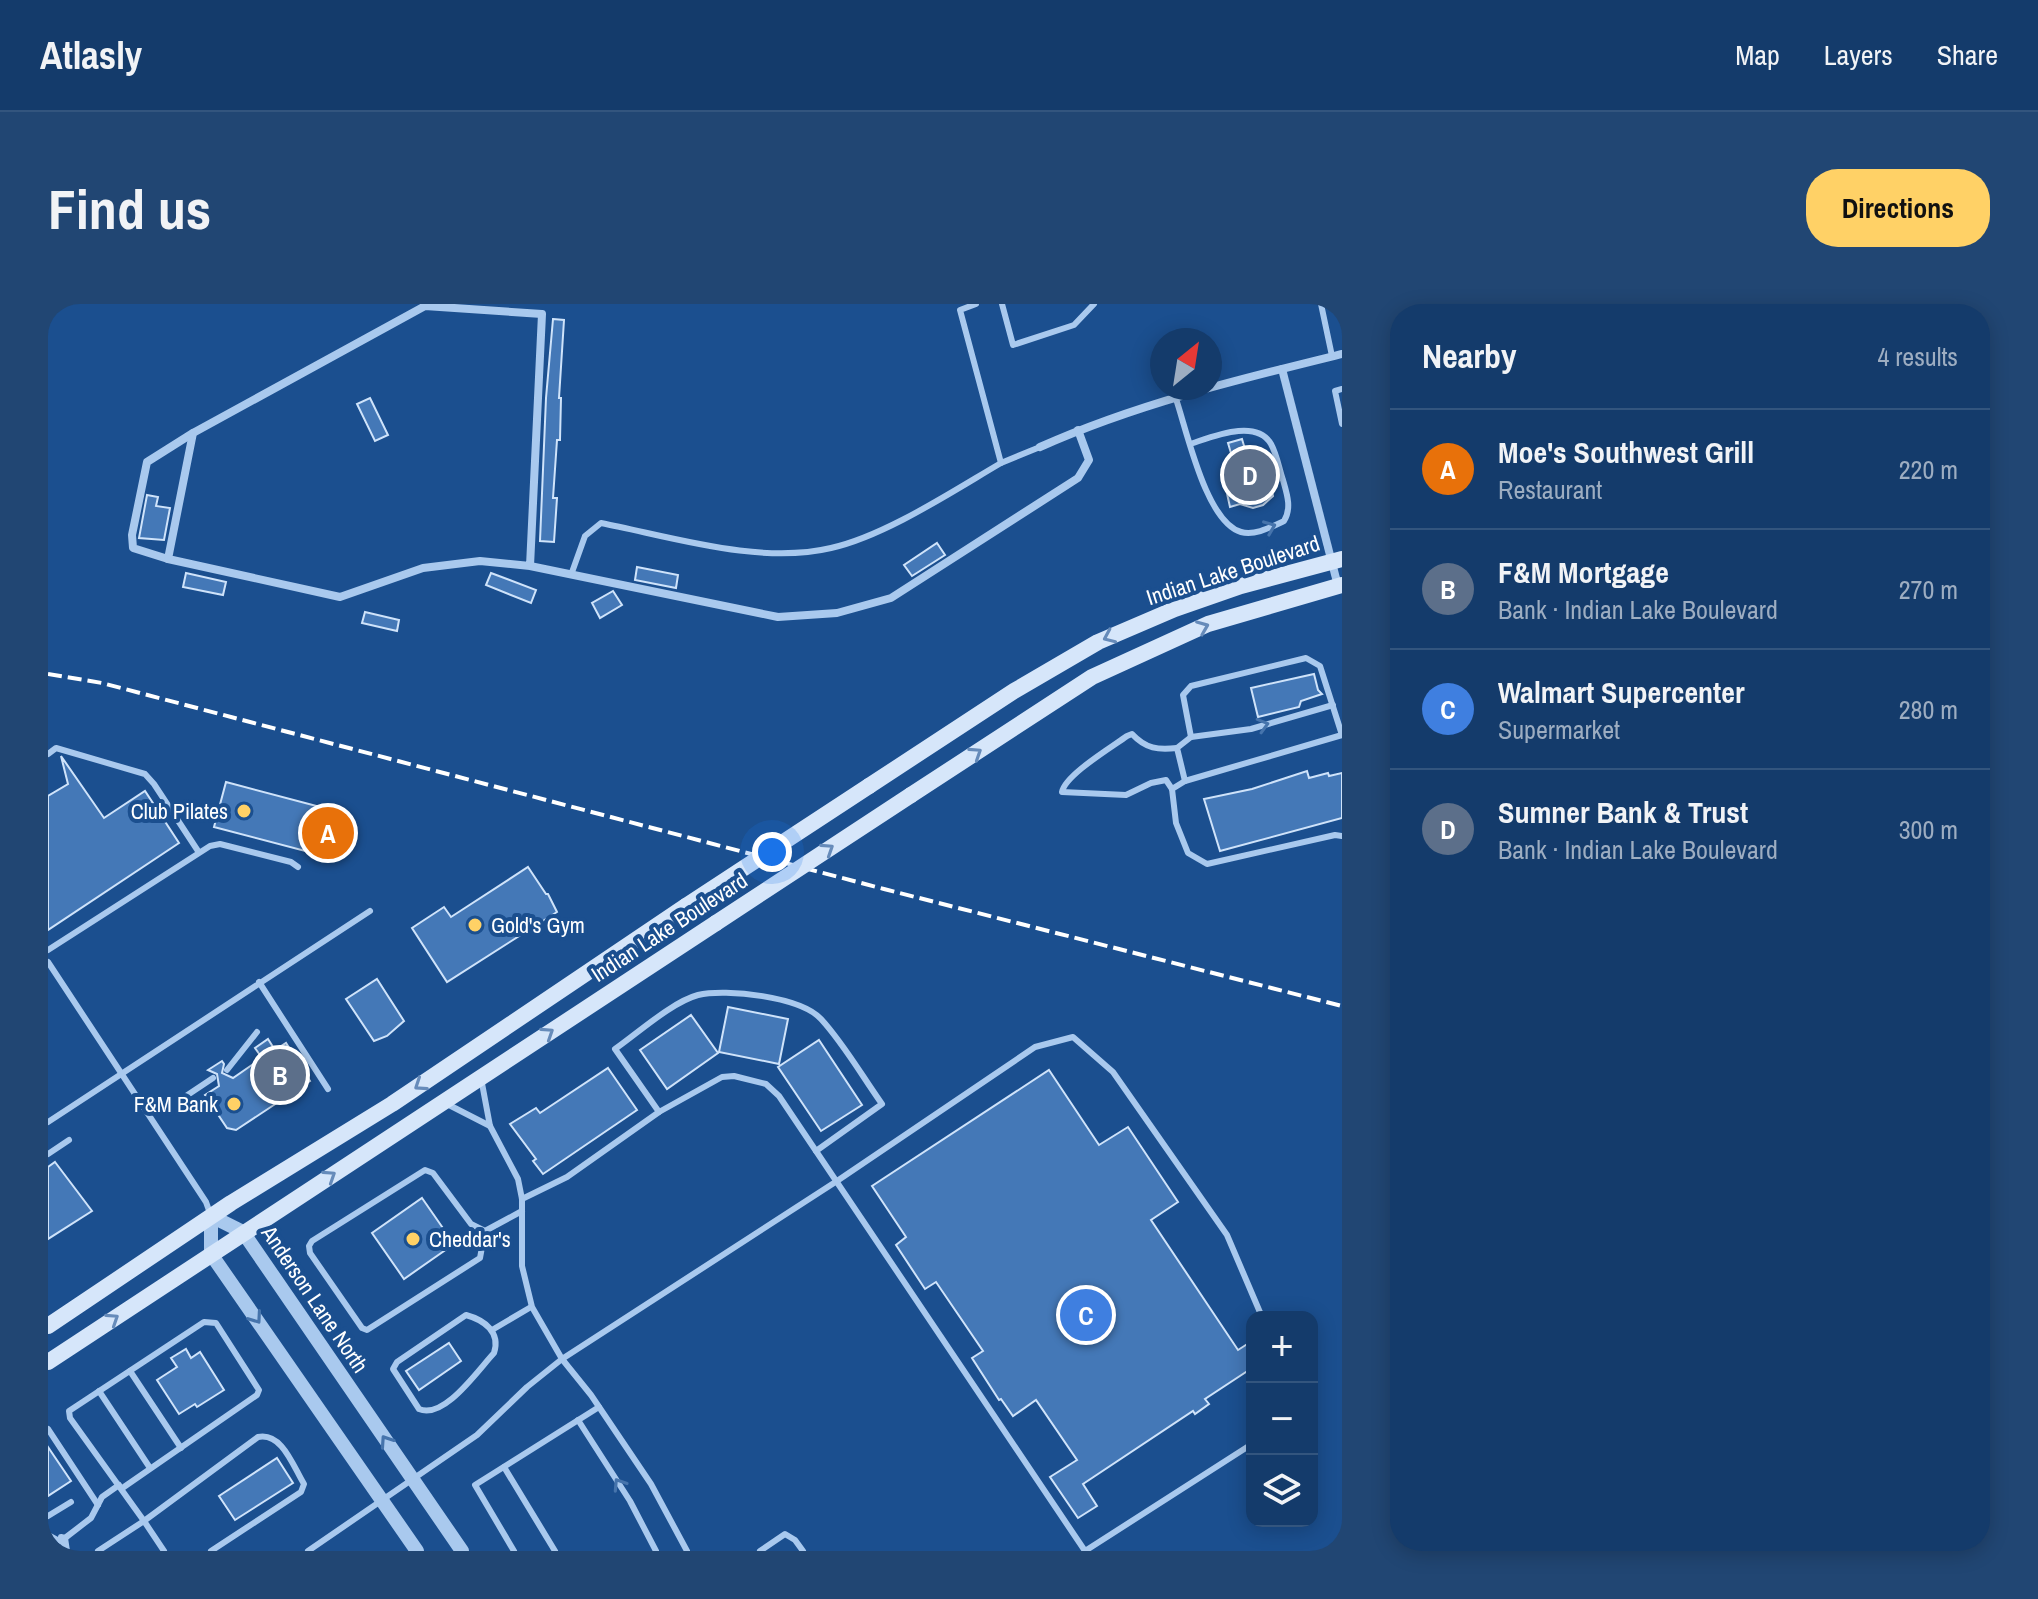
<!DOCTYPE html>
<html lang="en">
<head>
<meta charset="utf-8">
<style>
  body { margin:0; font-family:"Archivo Narrow",sans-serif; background:#214673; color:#f1f3f6 }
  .controls { position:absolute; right:24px; bottom:24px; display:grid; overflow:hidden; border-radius:16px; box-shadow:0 4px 20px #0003 }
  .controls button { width:72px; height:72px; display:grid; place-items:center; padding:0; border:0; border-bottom:2px solid #33557e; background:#143b6b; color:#f1f3f6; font:40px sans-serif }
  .compass { position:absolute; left:1102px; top:24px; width:72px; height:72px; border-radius:50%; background:#143b6b; box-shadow:0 4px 20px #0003; rotate:30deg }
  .you { position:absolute; left:724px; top:548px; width:28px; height:28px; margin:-20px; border:6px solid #fff; border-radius:50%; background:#1a73e8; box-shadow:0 0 0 12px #1a73e833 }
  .badge { display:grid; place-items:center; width:52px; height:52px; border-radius:50%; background:#ffd166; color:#fff; font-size:26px; font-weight:700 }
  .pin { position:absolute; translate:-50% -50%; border:4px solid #fff; box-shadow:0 2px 8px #0006 }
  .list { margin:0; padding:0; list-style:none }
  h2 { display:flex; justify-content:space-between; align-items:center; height:104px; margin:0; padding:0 32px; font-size:34px }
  h2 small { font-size:26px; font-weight:400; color:#9dadc1 }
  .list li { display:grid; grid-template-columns:52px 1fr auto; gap:24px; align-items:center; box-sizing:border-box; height:120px; padding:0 32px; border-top:2px solid #33557e }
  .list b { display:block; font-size:30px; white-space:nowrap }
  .list p { margin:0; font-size:26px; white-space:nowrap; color:#9dadc1 }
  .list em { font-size:26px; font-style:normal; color:#9dadc1 }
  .icon { flex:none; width:44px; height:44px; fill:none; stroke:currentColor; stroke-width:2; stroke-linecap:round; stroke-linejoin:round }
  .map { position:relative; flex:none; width:1294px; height:1247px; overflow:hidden; border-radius:32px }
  header { display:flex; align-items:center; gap:48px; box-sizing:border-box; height:112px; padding:0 40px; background:#143b6b; border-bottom:2px solid #33557e }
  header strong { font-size:38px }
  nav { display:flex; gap:44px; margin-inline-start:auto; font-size:28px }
  .intro { display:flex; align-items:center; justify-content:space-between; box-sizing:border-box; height:192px; padding:0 48px }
  h1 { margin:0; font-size:56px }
  .button { padding:20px 36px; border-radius:32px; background:#ffd166; color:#111; font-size:28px; font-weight:700 }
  main { display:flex; gap:48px; padding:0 48px }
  aside { flex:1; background:#143b6b; border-radius:32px; box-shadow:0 4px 20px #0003 }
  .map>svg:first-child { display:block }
</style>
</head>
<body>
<header>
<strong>Atlasly</strong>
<nav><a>Map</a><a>Layers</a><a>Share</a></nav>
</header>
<div class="intro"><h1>Find us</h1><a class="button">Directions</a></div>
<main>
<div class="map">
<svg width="1294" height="1247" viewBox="0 0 1294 1247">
  <rect width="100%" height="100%" fill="#1b4f8f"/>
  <g fill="#4478b7" stroke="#cfe3fa" stroke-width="2">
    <path d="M505 15 516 16 511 94H513L512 136H509L505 194H509L506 238 492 237 498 94Z"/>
    <path d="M322 94 340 131 327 137 309 100Z"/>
    <path d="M1194 135 1199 152 1214 148 1225 178 1223 179 1225 192 1215 201 1205 204 1192 200 1182 203 1178 185 1183 184 1178 164 1183 163 1182 157 1185 156 1180 139Z"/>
    <path d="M99 191 110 193 108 202 122 204 116 236 91 234Z"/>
    <path d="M889 239 897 251 864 272 856 261Z"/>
    <path d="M589 263 630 271 628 284 587 276Z"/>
    <path d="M138 269 178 278 175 291 135 283Z"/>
    <path d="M443 269 488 286 483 299 438 281Z"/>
    <path d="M565 287 574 301 552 314 544 299Z"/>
    <path d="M317 308 351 316 349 327 314 319Z"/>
    <path d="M1266 370 1270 386 1274 390 1253 397 1251 403 1210 413 1203 384Z"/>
    <path d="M13 452 56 514 97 487 131 539 0 626V492L20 480Z"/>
    <path d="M1259 467 1261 474 1280 469 1281 472 1294 469V514L1172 547 1156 495 1204 485Z"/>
    <path d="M178 478 295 509 284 554 166 523Z"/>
    <path d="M480 563 498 590H500L509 608 399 678 364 624 396 603 403 613Z"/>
    <path d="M329 675 356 717 339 732 326 737 298 695Z"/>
    <path d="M680 703 740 715 731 760 671 748Z"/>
    <path d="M643 711 670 749 619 785 592 746Z"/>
    <path d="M220 735 227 746 238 739 262 777 188 826 179 824 157 791 171 782 169 770 160 766 174 757 176 760 174 769 185 774 214 754 207 744Z"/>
    <path d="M771 736 814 801 773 827 730 763Z"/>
    <path d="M560 764 589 806 495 870 485 857 488 855 462 820 488 804 492 809Z"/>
    <path d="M1001 766 1051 841 1080 823 1130 898 1103 916 1190 1046 1204 1037V1064L1157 1095 1161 1100 1147 1110 1145 1107 1035 1180 1049 1202 1030 1214 1002 1173 1029 1156 988 1096 965 1112 953 1095 951 1096 924 1054 935 1047 888 978 877 985 848 941 858 933 824 882Z"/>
    <path d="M7 858 44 907 0 935V863Z"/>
    <path d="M374 894 406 940 356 975 324 929Z"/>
    <path d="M401 1039 413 1057 371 1086 358 1067Z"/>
    <path d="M138 1045 143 1054 152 1048 176 1086 149 1103 147 1100 131 1110 109 1076 129 1063 123 1054Z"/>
    <path d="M0 1143 23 1177 0 1192Z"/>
    <path d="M229 1154 245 1179 187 1216 171 1192Z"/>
  </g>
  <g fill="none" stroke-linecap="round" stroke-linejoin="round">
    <g stroke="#a9c9ee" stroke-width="6">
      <path d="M928 0 912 6 953 159 992 143"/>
      <path d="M954 0 965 41 1026 21 1046 0"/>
      <path d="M1273 0 1284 52"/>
      <path d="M1294 85 1287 87 1294 120"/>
      <path d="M1128 95C1139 127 1158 218 1193 228 1207 232 1223 223 1236 217 1244 204 1239 190 1235 176 1231 164 1229 151 1223 140 1208 114 1164 133 1142 140"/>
      <path d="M523 271 537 232 553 219C624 233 712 261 783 244 837 232 905 187 953 159"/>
      <path d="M1294 431 1137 477 1124 485 1128 519 1140 549 1159 560 1287 531 1294 532"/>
      <path d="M1143 433 1135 391 1143 382 1258 354 1272 362 1294 431"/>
      <path d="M0 450 8 444 97 470 106 480 150 547"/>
      <path d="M1137 477 1129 444 1143 433 1203 425 1285 401"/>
      <path d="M1124 485 1118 476 1103 479 1078 491 1014 488C1017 471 1064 443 1079 432L1084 430C1098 445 1110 446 1129 444"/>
      <path d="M0 646 162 542 172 540 243 558 250 563"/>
      <path d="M0 658 158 898 163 912"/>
      <path d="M211 678 280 785"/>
      <path d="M179 766 209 728"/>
      <path d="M433 774 442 822 470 875 474 895V962L484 1003 514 1055 543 1091 603 1180 639 1247"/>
      <path d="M138 792 165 774"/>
      <path d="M399 800 442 822"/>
      <path d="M611 808 567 745C590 729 624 698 650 691 678 684 753 693 773 715 796 740 814 772 834 800L768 847"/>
      <path d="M0 818 322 607"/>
      <path d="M0 850 21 836"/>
      <path d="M474 895 519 873 611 808 674 773 686 772 718 780 731 792 1037 1247"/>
      <path d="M437 927 432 954 319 1026 314 1024 262 949 261 942 264 937 377 866 385 869 423 920 437 927 474 907"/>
      <path d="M418 1011C436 1016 453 1028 446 1049 430 1066 396 1116 371 1105L345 1065 349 1058Z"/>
      <path d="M444 1026 483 1003"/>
      <path d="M82 1067 133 1144"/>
      <path d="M51 1087 102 1164"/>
      <path d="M1264 1096V1101"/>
      <path d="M530 1116 582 1197 608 1247"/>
      <path d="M0 1125 50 1201"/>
      <path d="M456 1163 507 1247"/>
      <path d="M73 1185 209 1091 211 1086 168 1019 156 1018 21 1107 22 1114 96 1217 210 1133C234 1128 245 1162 256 1180L253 1188 163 1247"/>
      <path d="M0 1212 23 1198"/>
      <path d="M0 1231 11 1237"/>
      <path d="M13 1233 17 1234 19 1247 13 1243Z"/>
      <path d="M17 1234 43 1214 54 1193 71 1181"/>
      <path d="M50 1247 96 1217 116 1247"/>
      <path d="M260 1247 429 1131 479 1083 514 1055 789 877 987 743 1025 733 1065 768 1179 931 1214 1013"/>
      <path d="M466 1247 427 1181 551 1103"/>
      <path d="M712 1247 737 1230 747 1236 755 1247"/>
      <path d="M1037 1247 1204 1140"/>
    </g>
    <g stroke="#a9c9ee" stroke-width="8">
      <path d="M1234 65 1290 282"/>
      <path d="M992 143C1088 100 1192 75 1294 50"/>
      <path d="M120 255 85 244 84 231 99 158 145 129"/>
      <path d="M482 262 432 257 375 264 292 293 120 255 145 129 377 2 494 10 482 262 730 313 789 309 843 294 1030 174 1041 156 1030 126"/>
    </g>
    <path stroke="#a9c9ee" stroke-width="14" d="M369 1247 163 950V912L195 928 414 1247"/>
    <g stroke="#d6e6fa" stroke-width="16">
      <path d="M821 482 966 387 1050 338 1127 305 1193 282 1294 255"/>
      <path d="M863 491 1044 373 1160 320 1294 281"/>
      <path d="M0 1022 183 899 344 800 638 602"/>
      <path d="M0 1058C222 911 445 765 668 619"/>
    </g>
    <path stroke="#fff" stroke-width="4" stroke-dasharray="14 6" stroke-linecap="butt" d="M0 370 54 379 836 585 1294 702"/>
    <g stroke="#d6e6fa" stroke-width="16">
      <path d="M638 602 821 482"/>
      <path d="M668 619 863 491"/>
    </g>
  </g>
  <defs><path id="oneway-chevron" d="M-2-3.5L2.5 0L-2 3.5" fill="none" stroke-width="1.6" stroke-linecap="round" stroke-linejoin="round" transform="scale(2)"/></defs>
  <g stroke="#4674ac">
    <use href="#oneway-chevron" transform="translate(1222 223) rotate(-22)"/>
    <use href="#oneway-chevron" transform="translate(1215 421) rotate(-16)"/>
    <use href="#oneway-chevron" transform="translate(208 1014) rotate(55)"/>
    <use href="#oneway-chevron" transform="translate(338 1137) rotate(-124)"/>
    <use href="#oneway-chevron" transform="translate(571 1180) rotate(-123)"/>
  </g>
  <g stroke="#668bba">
    <use href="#oneway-chevron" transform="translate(1155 323) rotate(-22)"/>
    <use href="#oneway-chevron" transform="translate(1061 333) rotate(156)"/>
    <use href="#oneway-chevron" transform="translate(928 449) rotate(-33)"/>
    <use href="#oneway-chevron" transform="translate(780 545) rotate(-33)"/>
    <use href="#oneway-chevron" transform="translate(500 729) rotate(-33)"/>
    <use href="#oneway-chevron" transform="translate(372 781) rotate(146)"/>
    <use href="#oneway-chevron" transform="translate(282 872) rotate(-33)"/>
    <use href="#oneway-chevron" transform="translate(65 1015) rotate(-33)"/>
  </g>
  <g fill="#ffd166" stroke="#1b4f8f" stroke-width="3">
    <circle cx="196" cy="507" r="8"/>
    <circle cx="427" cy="621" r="8"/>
    <circle cx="186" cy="800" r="8"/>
    <circle cx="365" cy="935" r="8"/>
  </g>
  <g text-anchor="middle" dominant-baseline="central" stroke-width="8" stroke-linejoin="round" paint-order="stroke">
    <g font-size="22" fill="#fff" stroke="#1b4f8f">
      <text transform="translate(1185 266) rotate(-18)">Indian Lake Boulevard</text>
      <text transform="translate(621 623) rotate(-33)">Indian Lake Boulevard</text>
      <text transform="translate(267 995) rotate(56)">Anderson Lane North</text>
    </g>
    <g font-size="22" fill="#fff" stroke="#1b4f8f" text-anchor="end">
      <text x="180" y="507">Club Pilates</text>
      <text x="443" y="621" text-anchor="start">Gold's Gym</text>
      <text x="170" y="800">F&amp;M Bank</text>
      <text x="381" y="935" text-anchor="start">Cheddar's</text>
    </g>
  </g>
</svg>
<div class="controls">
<button>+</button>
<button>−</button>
<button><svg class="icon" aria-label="layers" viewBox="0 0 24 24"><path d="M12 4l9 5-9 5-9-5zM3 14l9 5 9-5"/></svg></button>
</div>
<svg class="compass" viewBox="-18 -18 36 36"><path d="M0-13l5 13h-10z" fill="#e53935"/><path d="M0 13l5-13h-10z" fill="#9dadc1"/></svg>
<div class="you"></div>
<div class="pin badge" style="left:280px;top:529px;background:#e8710a">A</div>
<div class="pin badge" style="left:232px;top:771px;background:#5c6f8a">B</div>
<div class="pin badge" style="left:1038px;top:1011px;background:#3f7fe0">C</div>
<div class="pin badge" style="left:1202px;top:171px;background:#5c6f8a">D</div>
</div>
<aside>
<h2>Nearby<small>4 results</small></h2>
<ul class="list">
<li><span class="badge" style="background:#e8710a">A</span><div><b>Moe's Southwest Grill</b><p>Restaurant</p></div><em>220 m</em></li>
<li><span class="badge" style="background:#5c6f8a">B</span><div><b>F&amp;M Mortgage</b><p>Bank · Indian Lake Boulevard</p></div><em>270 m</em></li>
<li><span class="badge" style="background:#3f7fe0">C</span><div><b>Walmart Supercenter</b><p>Supermarket</p></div><em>280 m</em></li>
<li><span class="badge" style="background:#5c6f8a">D</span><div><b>Sumner Bank &amp; Trust</b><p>Bank · Indian Lake Boulevard</p></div><em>300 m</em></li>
</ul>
</aside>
</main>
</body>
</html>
